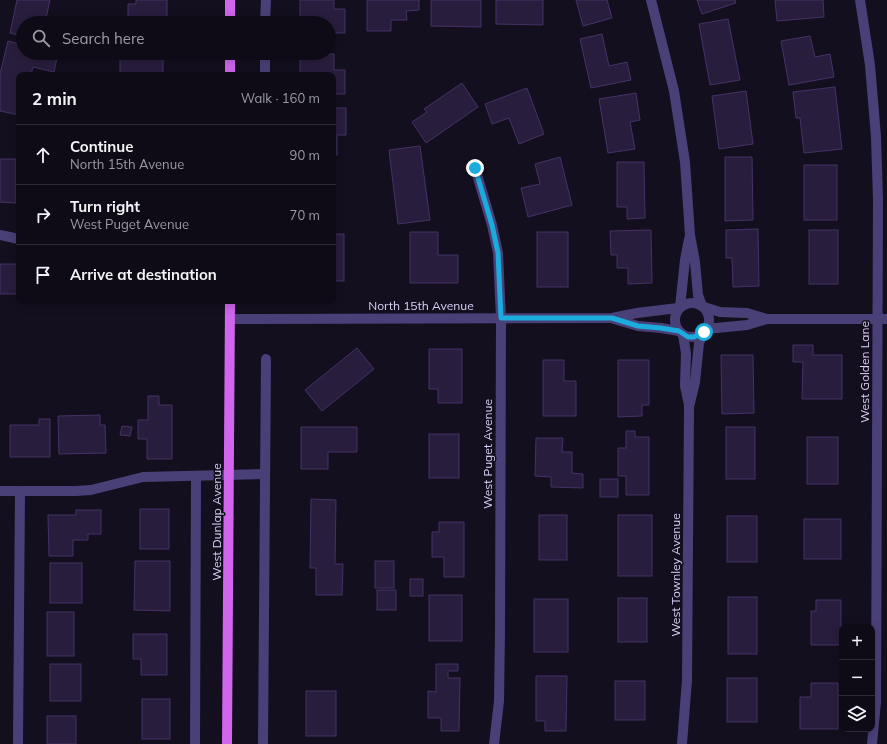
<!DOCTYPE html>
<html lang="en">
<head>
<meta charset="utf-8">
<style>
  body { margin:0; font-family:Mulish,sans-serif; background:#1d1923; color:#f1f3f6 }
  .controls { position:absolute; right:12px; bottom:12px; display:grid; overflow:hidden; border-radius:8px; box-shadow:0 2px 10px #0003 }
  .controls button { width:36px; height:36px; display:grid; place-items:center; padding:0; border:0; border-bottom:1px solid #2f2b35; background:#0f0b16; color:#f1f3f6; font:20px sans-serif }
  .stop { position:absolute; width:12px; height:12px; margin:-9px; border:3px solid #1babdd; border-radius:50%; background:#fff }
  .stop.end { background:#1babdd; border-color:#fff; box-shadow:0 1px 4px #0008 }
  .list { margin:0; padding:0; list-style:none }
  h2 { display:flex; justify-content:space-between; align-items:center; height:52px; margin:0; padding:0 16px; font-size:17px }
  h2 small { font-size:13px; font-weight:400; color:#9b9ba1 }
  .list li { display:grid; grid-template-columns:26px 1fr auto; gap:12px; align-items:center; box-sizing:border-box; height:60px; padding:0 16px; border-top:1px solid #2f2b35 }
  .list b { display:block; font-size:15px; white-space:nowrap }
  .list p { margin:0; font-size:13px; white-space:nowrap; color:#9b9ba1 }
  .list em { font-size:13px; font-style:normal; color:#9b9ba1 }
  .icon { flex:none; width:22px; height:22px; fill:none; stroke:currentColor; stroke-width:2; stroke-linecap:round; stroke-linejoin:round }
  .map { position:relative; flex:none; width:887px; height:744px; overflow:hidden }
  .search { position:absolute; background:#0f0b16; box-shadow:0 2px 10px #0003; left:16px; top:16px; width:320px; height:44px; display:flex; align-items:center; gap:10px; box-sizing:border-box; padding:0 14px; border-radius:22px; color:#9b9ba1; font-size:15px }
  .panel { position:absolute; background:#0f0b16; box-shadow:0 2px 10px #0003; left:16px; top:72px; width:320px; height:232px; border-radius:8px }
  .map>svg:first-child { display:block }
</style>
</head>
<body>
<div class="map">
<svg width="887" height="744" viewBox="0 0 887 744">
  <rect width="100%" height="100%" fill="#140f1e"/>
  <g fill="#291d3d" stroke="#453266">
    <path d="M17 0H50L45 23H23V36L10 33Z"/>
    <path d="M136 0H167V23H128V4H136Z"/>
    <path d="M300 0H334V9H345V33H329V23H300Z"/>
    <path d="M367 0H419V10L406 11 407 20H391V31H367Z"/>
    <path d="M431 0H481V27L431 26Z"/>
    <path d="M496 0H543V25L496 24Z"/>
    <path d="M576 0H607L612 18 583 26Z"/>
    <path d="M697 0H735L736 3 702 14Z"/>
    <path d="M775 0H823L824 17 777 21Z"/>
    <path d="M728 19 740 80 710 85 699 24Z"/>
    <path d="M602 34 609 66 627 62 631 80 591 88 580 39Z"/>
    <path d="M810 36 815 57 830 54 834 77 789 85 781 41Z"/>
    <path d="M8 41 23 45V53H58L54 72 33 67 31 75H19V115L0 111V74Z"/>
    <path d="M300 53H325V54H334V70H345V94H333V75H300Z"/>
    <path d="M120 58 163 59V75H120Z"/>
    <path d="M462 83 478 107 426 143 412 122 427 112 424 109Z"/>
    <path d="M835 87 842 149 804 153 800 118H796L793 92Z"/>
    <path d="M527 88 544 134 519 144 509 118 492 124 485 104Z"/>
    <path d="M746 91 753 144 719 149 712 96Z"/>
    <path d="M636 93 640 120 630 122 635 149 608 153 599 99Z"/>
    <path d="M333 108H346V135H337V155H333Z"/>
    <path d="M420 146 430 220 398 224 389 150Z"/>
    <path d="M560 157 572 205 528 217 521 188 540 184 535 164Z"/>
    <path d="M725 157H752L753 220 725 221Z"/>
    <path d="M0 159H16V203L0 202Z"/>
    <path d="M617 162H644L645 218 627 219V207H617Z"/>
    <rect x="804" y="165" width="33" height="55"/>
    <path d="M758 229 759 286 733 287 732 258H726V230Z"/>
    <path d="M651 230 652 283 628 284V268H617V255H611L610 231Z"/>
    <rect x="809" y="230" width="29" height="54"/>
    <path d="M410 232H438V255H458V283H410Z"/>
    <rect x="537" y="232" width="31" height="55"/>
    <rect x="333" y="234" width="11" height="47"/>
    <rect x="0" y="264" width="19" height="30"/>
    <path d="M793 345H813V355H842V399H802L803 362H793Z"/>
    <path d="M357 348 374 369 322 411 305 390Z"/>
    <path d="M429 349H462V403H438V389H429Z"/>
    <path d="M721 355H753L754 413 722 414Z"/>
    <path d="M543 360H564V381H576V416H543Z"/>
    <path d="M618 360H649V405H642V416L618 417Z"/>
    <path d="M148 396H159V405H172V459H147V439H138V420H148Z"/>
    <path d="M100 415V425H105L106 453 59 454 58 416Z"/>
    <path d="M39 419H50V457H10V425H39Z"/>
    <path d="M122 426 132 427 130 436 120 435Z"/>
    <path d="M301 427H357V452H328V469H301Z"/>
    <rect x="726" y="427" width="29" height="52"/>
    <path d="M626 431H635V437H649V495H626V476H618V448H626Z"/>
    <rect x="429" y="434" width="30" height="44"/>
    <rect x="807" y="437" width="31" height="47"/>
    <path d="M536 438H563L562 452H572V473L583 474V488L551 487V477L535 476Z"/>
    <rect x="600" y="479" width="18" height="18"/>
    <path d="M311 499 336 500 335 564H343L342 595H316V568H310Z"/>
    <rect x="140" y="509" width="29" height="40"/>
    <path d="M76 510H101V534H88V540H73V556H49L48 515H76Z"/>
    <rect x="539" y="515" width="28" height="45"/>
    <rect x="618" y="515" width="34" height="61"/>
    <rect x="727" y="516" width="30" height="46"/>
    <rect x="804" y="519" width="37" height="40"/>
    <path d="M439 522H464V577H444V557H432V532H439Z"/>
    <path d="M135 561H170V611L134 610Z"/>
    <rect x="375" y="561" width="19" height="27"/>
    <rect x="50" y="563" width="32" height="40"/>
    <rect x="410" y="579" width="13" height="17"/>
    <rect x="377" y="590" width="19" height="20"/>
    <rect x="429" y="595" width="33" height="46"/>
    <rect x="728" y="597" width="29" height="57"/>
    <rect x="618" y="598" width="29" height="44"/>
    <rect x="534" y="599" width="34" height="53"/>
    <path d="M816 600H841V645H811V611H816Z"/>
    <rect x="47" y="612" width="27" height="44"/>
    <path d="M133 634H167V675H141V659H133Z"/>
    <rect x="50" y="664" width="31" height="37"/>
    <path d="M436 664H458V671H448V678H460L459 731H441V718H428V691L436 692Z"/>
    <path d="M536 676H567L566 731H545V721H536Z"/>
    <rect x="727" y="678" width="30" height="44"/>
    <rect x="615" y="681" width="30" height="39"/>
    <path d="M811 683H838V729H800V697H811Z"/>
    <rect x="306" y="691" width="30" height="45"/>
    <rect x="142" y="699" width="28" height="40"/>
    <rect x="47" y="716" width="29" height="28"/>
  </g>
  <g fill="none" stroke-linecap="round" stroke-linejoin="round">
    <g stroke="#4a4078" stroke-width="10">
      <path d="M651 0 674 91 685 162 690 235 695 262 698 295 702 306"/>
      <path d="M860 0 870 65 876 137 878 199 876 702 872 744"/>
      <path d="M265 23 266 0"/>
      <path d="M265 75V53"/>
      <path d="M475 168 492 225 498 253 501 318 500 632 499 701 494 744"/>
      <path d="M0 235 19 239"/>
      <circle cx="692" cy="320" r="17"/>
      <path d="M680 307 685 260 689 239"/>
      <path d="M704 307 720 312 747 313 767 319"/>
      <path d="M230 319 612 318 637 313 678 308"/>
      <path d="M614 319 638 326 661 328 679 331"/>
      <path d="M706 329 747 325 767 319H887"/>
      <path d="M683 335 686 353 685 386 689 405"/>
      <path d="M0 491H76L91 490 143 477 265 474"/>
      <path d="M18 744 20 491"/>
      <path d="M195 744 196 476"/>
      <path d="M263 744 266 359"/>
      <path d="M682 744 687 680 689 407 695 382 699 343 704 332"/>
    </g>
    <g stroke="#cf66ec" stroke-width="10">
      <path d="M230 0V23"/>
      <path d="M230 53V75"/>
      <path d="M227 744 230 301"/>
    </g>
  </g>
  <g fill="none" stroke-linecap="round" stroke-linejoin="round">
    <path stroke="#1babdd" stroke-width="5" d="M475 168 492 225 498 253 501 318H612L638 326 661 328 679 331 688 337H694L704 332"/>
  </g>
  <g text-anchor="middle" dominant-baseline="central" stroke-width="3" stroke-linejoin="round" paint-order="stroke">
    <g font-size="12" fill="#ddd2f9" stroke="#140f1e">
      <text x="421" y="305">North 15th Avenue</text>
      <text transform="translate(864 372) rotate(-90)">West Golden Lane</text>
      <text transform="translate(487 454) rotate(-90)">West Puget Avenue</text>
      <text transform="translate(216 522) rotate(-90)">West Dunlap Avenue</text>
      <text transform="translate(675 575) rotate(-90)">West Townley Avenue</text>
    </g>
  </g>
</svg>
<div class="controls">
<button>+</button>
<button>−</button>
<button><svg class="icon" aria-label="layers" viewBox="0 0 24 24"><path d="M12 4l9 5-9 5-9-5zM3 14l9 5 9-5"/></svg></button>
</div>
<div class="stop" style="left:704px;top:332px"></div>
<div class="stop end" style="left:475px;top:168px"></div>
<div class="search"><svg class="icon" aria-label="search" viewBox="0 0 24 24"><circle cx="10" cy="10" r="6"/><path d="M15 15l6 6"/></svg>Search here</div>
<section class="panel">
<h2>2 min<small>Walk · 160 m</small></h2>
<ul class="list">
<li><svg class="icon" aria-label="ahead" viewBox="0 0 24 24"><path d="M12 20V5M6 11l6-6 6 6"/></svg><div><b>Continue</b><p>North 15th Avenue</p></div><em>90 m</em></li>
<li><svg class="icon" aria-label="right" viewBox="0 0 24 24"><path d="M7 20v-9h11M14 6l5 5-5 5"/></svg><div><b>Turn right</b><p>West Puget Avenue</p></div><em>70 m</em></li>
<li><svg class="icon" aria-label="arrive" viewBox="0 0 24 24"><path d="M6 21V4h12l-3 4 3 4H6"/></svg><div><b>Arrive at destination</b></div></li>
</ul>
</section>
</div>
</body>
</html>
